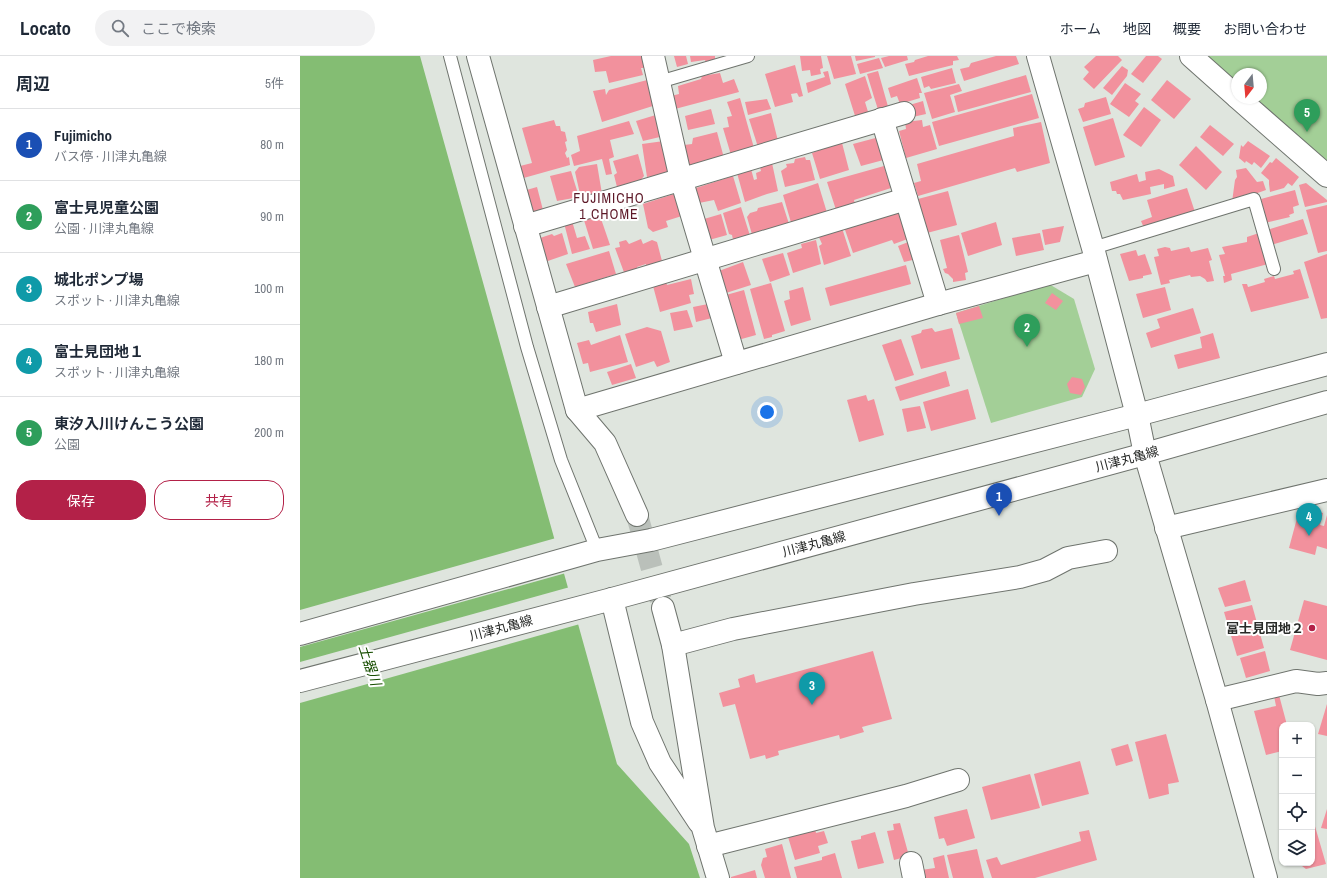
<!DOCTYPE html>
<html lang="ja">
<head>
<meta charset="utf-8">
<style>
  body { margin:0; font-family:"Archivo Narrow","Noto Sans JP",sans-serif; background:#f2f2f3; color:#1f2937 }
  .controls { position:absolute; right:12px; bottom:12px; display:grid; overflow:hidden; border-radius:8px; box-shadow:0 1px 3px #0004 }
  .controls button { width:36px; height:36px; display:grid; place-items:center; padding:0; border:0; border-bottom:1px solid #e0e1e3; background:#fff; color:#1f2937; font:20px sans-serif }
  .compass { position:absolute; left:931px; top:12px; width:36px; height:36px; border-radius:50%; background:#fff; box-shadow:0 1px 3px #0004; rotate:196deg }
  .you { position:absolute; left:467px; top:356px; width:14px; height:14px; margin:-10px; border:3px solid #fff; border-radius:50%; background:#1a73e8; box-shadow:0 0 0 6px #1a73e833 }
  .badge { display:grid; place-items:center; width:26px; height:26px; border-radius:50%; background:#b32148; color:#fff; font-size:13px; font-weight:700 }
  .pin { position:absolute; translate:-50% -33px; filter:drop-shadow(0 1px 2px #0008) }
  .pin::after { content:''; position:absolute; top:21px; width:14px; height:12px; background:inherit; clip-path:polygon(0 0,100% 0,50% 100%) }
  .list { margin:0; padding:0; list-style:none }
  h2 { display:flex; justify-content:space-between; align-items:center; height:52px; margin:0; padding:0 16px; font-size:17px }
  h2 small { font-size:13px; font-weight:400; color:#747a83 }
  .list li { display:grid; grid-template-columns:26px 1fr auto; gap:12px; align-items:center; box-sizing:border-box; height:72px; padding:0 16px; border-top:1px solid #e0e1e3 }
  .list b { display:block; font-size:15px; white-space:nowrap }
  .list p { margin:0; font-size:13px; white-space:nowrap; color:#747a83 }
  .list em { font-size:13px; font-style:normal; color:#747a83 }
  .actions { display:flex; gap:8px; padding:12px 16px }
  .actions a { flex:1; padding:9px 0; border:1px solid #b32148; border-radius:16px; text-align:center; font-size:14px; color:#b32148 }
  .actions .main { background:#b32148; color:#fff }
  .icon { flex:none; width:22px; height:22px; fill:none; stroke:currentColor; stroke-width:2; stroke-linecap:round; stroke-linejoin:round }
  .map { position:relative; flex:none; width:1027px; height:822px; overflow:hidden }
  header { display:flex; align-items:center; gap:24px; box-sizing:border-box; height:56px; padding:0 20px; background:#fff; border-bottom:1px solid #e0e1e3 }
  header strong { font-size:19px }
  nav { display:flex; gap:22px; margin-inline-start:auto; font-size:14px }
  .search { width:280px; height:36px; background:#f2f2f3; display:flex; align-items:center; gap:10px; box-sizing:border-box; padding:0 14px; border-radius:22px; color:#747a83; font-size:15px }
  main { display:flex }
  aside { flex:1; background:#fff }
  .map>svg:first-child { display:block }
</style>
</head>
<body>
<header>
<strong>Locato</strong>
<div class="search"><svg class="icon" aria-label="search" viewBox="0 0 24 24"><circle cx="10" cy="10" r="6"/><path d="M15 15l6 6"/></svg>ここで検索</div>
<nav><a>ホーム</a><a>地図</a><a>概要</a><a>お問い合わせ</a></nav>
</header>
<main>
<aside>
<h2>周辺<small>5件</small></h2>
<ul class="list">
<li><span class="badge" style="background:#1a4fb4">1</span><div><b>Fujimicho</b><p>バス停 · 川津丸亀線</p></div><em>80 m</em></li>
<li><span class="badge" style="background:#2e9e5b">2</span><div><b>富士見児童公園</b><p>公園 · 川津丸亀線</p></div><em>90 m</em></li>
<li><span class="badge" style="background:#0f9aa8">3</span><div><b>城北ポンプ場</b><p>スポット · 川津丸亀線</p></div><em>100 m</em></li>
<li><span class="badge" style="background:#0f9aa8">4</span><div><b>富士見団地１</b><p>スポット · 川津丸亀線</p></div><em>180 m</em></li>
<li><span class="badge" style="background:#2e9e5b">5</span><div><b>東汐入川けんこう公園</b><p>公園</p></div><em>200 m</em></li>
</ul>
<div class="actions"><a class="main">保存</a><a>共有</a></div>
</aside>
<div class="map">
<svg width="1027" height="822" viewBox="0 0 1027 822">
  <rect width="100%" height="100%" fill="#dfe5de"/>
  <g fill="#a3cf97">
    <path d="M900 0H1027V110L949 42H961V18H937V32Z"/>
    <path d="M749 228 774 243 795 313 782 341 691 367 656 257Z"/>
  </g>
  <path fill="#84bd73" d="M0 0H120L317 708 389 788 400 822H0Z"/>
  <g fill="#dfe5de">
    <path d="M256 482 266 517 0 591V554Z"/>
    <path d="M270 531 280 568 0 647V606Z"/>
  </g>
  <g fill="#f2919d">
    <path d="M311 0H343L345 12H341L343 19 309 27 306 15 295 16 293 4Z"/>
    <path d="M374 0H386L388 8 377 11Z"/>
    <path d="M390 0H415V3L406 7 405 4 391 6Z"/>
    <path d="M500 0H521L523 12 520 13 521 18 511 20 510 14 502 15Z"/>
    <path d="M527 0H551L556 18 534 23Z"/>
    <path d="M555 0H575V1L556 5Z"/>
    <path d="M589 0H607L608 4 585 11 581 2Z"/>
    <path d="M628 0H657L659 4 653 5V9L609 20 605 8 614 6 615 4Z"/>
    <path d="M696 0H716L719 8 664 25 660 13 669 11 671 7Z"/>
    <path d="M796 0H818L822 4 794 33 783 23 789 16 784 11Z"/>
    <path d="M846 0H858L862 3 843 27 831 18Z"/>
    <path d="M579 2 583 12 560 18 557 8Z"/>
    <path d="M495 9 503 40 499 41 497 37 491 38 493 46 475 51 465 18Z"/>
    <path d="M822 10 828 14 827 20 812 39 803 32Z"/>
    <path d="M652 12 656 27 631 33 629 30 624 32 621 21Z"/>
    <path d="M528 15 531 28 508 37 506 27 525 21 523 16Z"/>
    <path d="M578 15 589 54 579 57 567 18Z"/>
    <path d="M420 17 423 27 434 23 439 36 375 53 371 40 379 38 378 30 401 23 402 20Z"/>
    <path d="M726 19 731 36 658 56 654 40Z"/>
    <path d="M565 20 572 42 565 46 569 59 556 63 545 28Z"/>
    <path d="M617 22 622 37H619L620 42 600 48 597 40 591 42 588 32Z"/>
    <path d="M351 23 356 49 302 66 293 35 305 33 306 39 309 34Z"/>
    <path d="M867 24 891 43 874 63 851 44Z"/>
    <path d="M825 27 841 38 835 45 839 48 829 61 810 48Z"/>
    <path d="M659 28 662 35 650 39 655 56 632 63 624 37Z"/>
    <path d="M732 38 739 62 639 90 632 66Z"/>
    <path d="M806 41 811 58 783 66 778 53 784 51 785 47Z"/>
    <path d="M440 42 454 92 431 99 423 72 429 71 427 61 432 60 427 46Z"/>
    <path d="M467 43 471 53 448 59 445 46Z"/>
    <path d="M623 45 626 58 608 62 606 50Z"/>
    <path d="M844 51 861 64 841 91 823 79Z"/>
    <path d="M411 53 415 68 388 74 385 60Z"/>
    <path d="M471 57 478 85 458 91 449 63Z"/>
    <path d="M359 58 364 80 343 85 336 65Z"/>
    <path d="M813 62 825 101 795 110 783 71Z"/>
    <path d="M254 64 256 70H260L261 75 265 76 267 85 265 86 267 94 265 97 267 102 269 101 270 109 220 123 216 111 232 107 222 72Z"/>
    <path d="M622 64 623 71 630 69 637 93 606 102 599 75 606 73 605 66Z"/>
    <path d="M329 65 334 78 310 84 314 101 309 103 312 118 306 119 302 103 274 110 271 99 280 95 277 80Z"/>
    <path d="M741 66 750 107 717 116 715 112 618 140 614 127 621 125 617 108 714 80 713 72Z"/>
    <path d="M910 69 934 88 923 100 900 81Z"/>
    <path d="M417 76 424 102 393 111 388 109 384 89 392 88 393 82Z"/>
    <path d="M583 80 591 102 561 110 553 88Z"/>
    <path d="M541 83 549 114 520 123 512 97 520 94V90Z"/>
    <path d="M364 85 369 105 368 118 347 121 342 88Z"/>
    <path d="M948 85 970 100 961 112 954 106 952 109 946 105 945 107 939 102 941 89 943 91Z"/>
    <path d="M896 90 922 116 906 134 879 109Z"/>
    <path d="M338 98 344 120 340 125 317 131 314 119 317 117 313 105Z"/>
    <path d="M505 101 506 104H510L515 124 485 131 481 115 487 111 486 108 494 107 495 103Z"/>
    <path d="M976 102 999 121 992 130 988 127 984 132 970 136 969 128V124L961 117 970 106 972 107Z"/>
    <path d="M472 107 478 135 467 138 445 146 437 117 451 113 454 124 457 123 456 117 461 115 460 111Z"/>
    <path d="M297 108 302 138 284 142 280 138 275 116 279 111Z"/>
    <path d="M584 110 591 132 554 144 556 152 537 157 527 126Z"/>
    <path d="M946 112 957 126 963 125 966 134 932 146 935 124 937 121 936 114Z"/>
    <path d="M859 113 873 120 875 130 864 133V128L850 131 851 138 823 144 820 138H817L816 135H812L810 126 837 118 839 126 846 124 845 116Z"/>
    <path d="M271 115 279 141 257 145 250 120Z"/>
    <path d="M433 120 441 147 418 155 414 144 399 147 396 132Z"/>
    <path d="M518 127 528 160 492 170 483 139Z"/>
    <path d="M1006 127 1027 144V146L1005 151 999 129Z"/>
    <path d="M237 131 243 154 231 158 223 135Z"/>
    <path d="M887 132 895 156 844 172 841 165 852 161 847 144Z"/>
    <path d="M995 134 999 149 993 151 994 157 989 159 990 161 965 167 959 148 962 147 961 143Z"/>
    <path d="M648 135 657 169 627 177 618 143Z"/>
    <path d="M377 137 385 159 366 165 368 171 353 176 348 172 343 148Z"/>
    <path d="M482 146 490 171 453 182 447 161 450 157 457 155 458 152Z"/>
    <path d="M1027 149V195L1018 197 1006 154Z"/>
    <path d="M441 151 451 183 434 188 432 179 429 178 423 157Z"/>
    <path d="M603 155 613 181 594 188 592 184 553 197 544 171 591 156 592 159Z"/>
    <path d="M299 157 310 189 293 193 283 161Z"/>
    <path d="M421 158 427 179 409 184 404 163Z"/>
    <path d="M1003 163 1008 178 971 189 967 174Z"/>
    <path d="M272 165 277 182 285 180 290 193 272 198 264 167Z"/>
    <path d="M696 166 702 189 668 200 661 177Z"/>
    <path d="M764 170 760 186 745 189 742 174Z"/>
    <path d="M542 172 551 200 524 209 519 190 522 188 518 179Z"/>
    <path d="M262 177 268 198 242 207 237 183 252 178 254 180Z"/>
    <path d="M740 177 744 194 716 200 712 182Z"/>
    <path d="M959 177 968 208 931 218 932 224 924 227 923 220H925L919 199 925 198 922 191 947 186V181Z"/>
    <path d="M659 179 668 216 665 217 666 224 653 226V223L648 218 645 217 643 213 647 212 640 184Z"/>
    <path d="M341 183 343 188 352 184 357 186 362 205 346 211V208L337 211 338 215 325 219 315 192 320 191 319 186 326 184 329 188Z"/>
    <path d="M516 184 521 208 493 217 487 197 502 192 501 188Z"/>
    <path d="M611 185 617 203 604 206 598 190Z"/>
    <path d="M865 191 870 192 871 195 889 191 891 196 908 192 912 204 909 205 914 225 907 226 905 223 900 220 891 221 890 219 869 224 870 227 861 229 854 201 859 200 857 193Z"/>
    <path d="M836 194 838 200 845 198 852 218 843 220V222L829 225 820 198Z"/>
    <path d="M309 195 316 218 275 231 266 208Z"/>
    <path d="M483 197 490 219 470 226 462 203Z"/>
    <path d="M1027 198V262L1021 263 1004 206Z"/>
    <path d="M443 206 451 229 426 237 419 215Z"/>
    <path d="M606 209 611 228 530 250 525 232Z"/>
    <path d="M1000 213 1009 242 951 256 942 228H947L948 231 965 226 964 223 974 220 975 223 994 218 993 215Z"/>
    <path d="M391 223 394 238 389 239 391 247 360 256 353 230 366 226 367 229Z"/>
    <path d="M471 227 485 275 472 279V281L464 283 450 233Z"/>
    <path d="M503 231 511 264 491 270 484 245 490 243 489 235Z"/>
    <path d="M865 231 871 254 843 262 836 238Z"/>
    <path d="M444 234 456 279 438 284 426 239Z"/>
    <path d="M752 237 763 245 756 254 745 247Z"/>
    <path d="M317 248 321 269 296 276 293 267H290L288 256Z"/>
    <path d="M408 248 412 262 396 266 393 251Z"/>
    <path d="M679 250 683 262 659 268 656 257Z"/>
    <path d="M893 252 901 277 851 292 846 277 860 272 857 263Z"/>
    <path d="M387 254 393 271 374 275 370 257Z"/>
    <path d="M347 271 361 275 370 306 357 311 354 305 336 311 325 278Z"/>
    <path d="M632 272 635 276 652 272 660 303 621 313 611 280 621 277 622 274Z"/>
    <path d="M913 277 920 302 878 313 874 299 902 292 900 281Z"/>
    <path d="M320 279 328 306 290 316 288 307 283 308 277 287 289 284 291 289Z"/>
    <path d="M601 283 614 319 595 325 582 289Z"/>
    <path d="M331 308 336 322 312 329 307 316Z"/>
    <path d="M646 315 650 330 600 345 595 331Z"/>
    <path d="M772 321 782 323 785 331 781 339 770 337 767 328Z"/>
    <path d="M668 333 676 363 631 375 623 346Z"/>
    <path d="M566 339 568 345 574 343 584 379 559 386 547 344Z"/>
    <path d="M620 350 626 372 607 376 602 353Z"/>
    <path d="M1000 451 1023 457 1020 469 1024 470 1027 459V493L1017 490 1015 499 989 492Z"/>
    <path d="M945 524 951 545 925 551 918 532Z"/>
    <path d="M1004 544 1027 550V604L990 594Z"/>
    <path d="M952 549 964 592 937 600 924 556Z"/>
    <path d="M573 595 592 663 562 671 564 676 540 683 539 679 478 695 479 699 466 703 465 699 450 703 435 648 423 651 419 637 440 631 438 623 454 618 456 627Z"/>
    <path d="M965 595 970 615 946 622 940 602Z"/>
    <path d="M979 639 987 669H982V695L966 699 954 655 976 650 974 640Z"/>
    <path d="M1027 648V680L1018 678Z"/>
    <path d="M866 678 879 726 868 728 869 738 849 743 835 686Z"/>
    <path d="M828 688 833 705 816 710 811 693Z"/>
    <path d="M780 705 789 738 742 750 734 718Z"/>
    <path d="M730 718 740 752 691 764 682 731Z"/>
    <path d="M667 753 675 782 647 790 644 782 639 783 634 761Z"/>
    <path d="M1027 753V773L1021 772Z"/>
    <path d="M1012 760 1026 808 1006 813 998 807H1012Z"/>
    <path d="M600 767 609 800 594 804 587 775 594 774 593 768Z"/>
    <path d="M515 773 516 777 524 775 528 787 518 790 520 797 495 804 488 781Z"/>
    <path d="M789 774 797 804 735 822H692L686 804 697 801 701 809 781 785 779 776Z"/>
    <path d="M575 776 584 807 558 813 551 785 561 783V780Z"/>
    <path d="M482 788 491 822H465L461 809 463 802 467 801 465 793Z"/>
    <path d="M677 793 684 822H653L647 799Z"/>
    <path d="M535 797 542 822H497L494 811 522 804V801Z"/>
    <path d="M644 799 649 822H623L621 814 635 812 633 802Z"/>
    <path d="M455 814 457 822H431V821Z"/>
  </g>
  <g fill="none" stroke-linecap="round" stroke-linejoin="round">
    <path stroke="#bac0ba" stroke-width="22" stroke-dasharray="22 11" stroke-linecap="butt" d="M337 459 362 549"/>
    <g stroke="#6f746e" stroke-width="14">
      <g id="lane">
        <path d="M150 0 227 291 261 404 297 494"/>
        <path d="M359 26 448 0"/>
        <path d="M793 192 954 143 974 213"/>
      </g>
    </g>
    <g stroke="#6f746e" stroke-width="24">
      <g id="street">
        <path d="M178 0 277 354 305 387 337 459"/>
        <path d="M353 0 380 119 436 307"/>
        <path d="M891 0 937 41"/>
        <path d="M938 42 1027 120"/>
        <path d="M582 63 638 248"/>
        <path d="M225 170 604 57"/>
        <path d="M248 251 606 143"/>
        <path d="M277 354 638 248 796 205"/>
        <path d="M866 472 1027 434"/>
        <path d="M312 543 342 666 360 707 399 766"/>
        <path d="M363 552 373 589 403 772 418 822"/>
        <path d="M373 589 433 573 614 538 720 521 745 514 768 502 806 495"/>
        <path d="M917 644 996 625 1018 628 1027 627"/>
        <path d="M408 790 606 740 658 724"/>
        <path d="M611 807 614 822"/>
      </g>
    </g>
    <g stroke="#6f746e" stroke-width="24">
      <g id="secondary">
        <path d="M738 0 793 192 837 359 845 398 917 644 966 822"/>
        <path d="M0 578 297 494 351 484 837 359 1027 308"/>
        <path d="M0 625 312 543 845 398 1027 346"/>
      </g>
    </g>
    <use href="#lane" stroke="#fff" stroke-width="12"/>
    <use href="#street" stroke="#fff" stroke-width="22"/>
    <use href="#secondary" stroke="#fff" stroke-width="22"/>
  </g>
  <circle fill="#b32148" stroke="#fff" stroke-width="1.5" cx="1012" cy="572" r="4"/>
  <g text-anchor="middle" dominant-baseline="central" stroke-width="4" stroke-linejoin="round" paint-order="stroke">
    <g font-size="13" fill="#282a28" stroke="#fff">
      <text transform="translate(827 403) rotate(-15)">川津丸亀線</text>
      <text transform="translate(514 488) rotate(-15)">川津丸亀線</text>
      <text transform="translate(201 572) rotate(-15)">川津丸亀線</text>
    </g>
    <g font-size="13" font-weight="bold" fill="#282a28" stroke="#fff" text-anchor="end">
      <text x="1004" y="572">富士見団地２</text>
    </g>
    <g font-size="14" letter-spacing="1" fill="#5d1827" stroke="#fff">
      <text x="309" y="142">FUJIMICHO<tspan x="309" dy="16">1 CHOME</tspan></text>
    </g>
    <g font-size="14" font-style="italic" fill="#174e00" stroke="#fff">
      <text transform="translate(70 609) rotate(72)">土器川</text>
    </g>
  </g>
</svg>
<div class="controls">
<button>+</button>
<button>−</button>
<button><svg class="icon" aria-label="locate" viewBox="0 0 24 24"><circle cx="12" cy="12" r="6"/><path d="M12 2v4M12 18v4M2 12h4M18 12h4"/></svg></button>
<button><svg class="icon" aria-label="layers" viewBox="0 0 24 24"><path d="M12 4l9 5-9 5-9-5zM3 14l9 5 9-5"/></svg></button>
</div>
<svg class="compass" viewBox="-18 -18 36 36"><path d="M0-13l5 13h-10z" fill="#e53935"/><path d="M0 13l5-13h-10z" fill="#747a83"/></svg>
<div class="you"></div>
<div class="pin badge" style="left:699px;top:460px;background:#1a4fb4">1</div>
<div class="pin badge" style="left:727px;top:291px;background:#2e9e5b">2</div>
<div class="pin badge" style="left:512px;top:649px;background:#0f9aa8">3</div>
<div class="pin badge" style="left:1009px;top:480px;background:#0f9aa8">4</div>
<div class="pin badge" style="left:1007px;top:76px;background:#2e9e5b">5</div>
</div>
</main>
</body>
</html>
